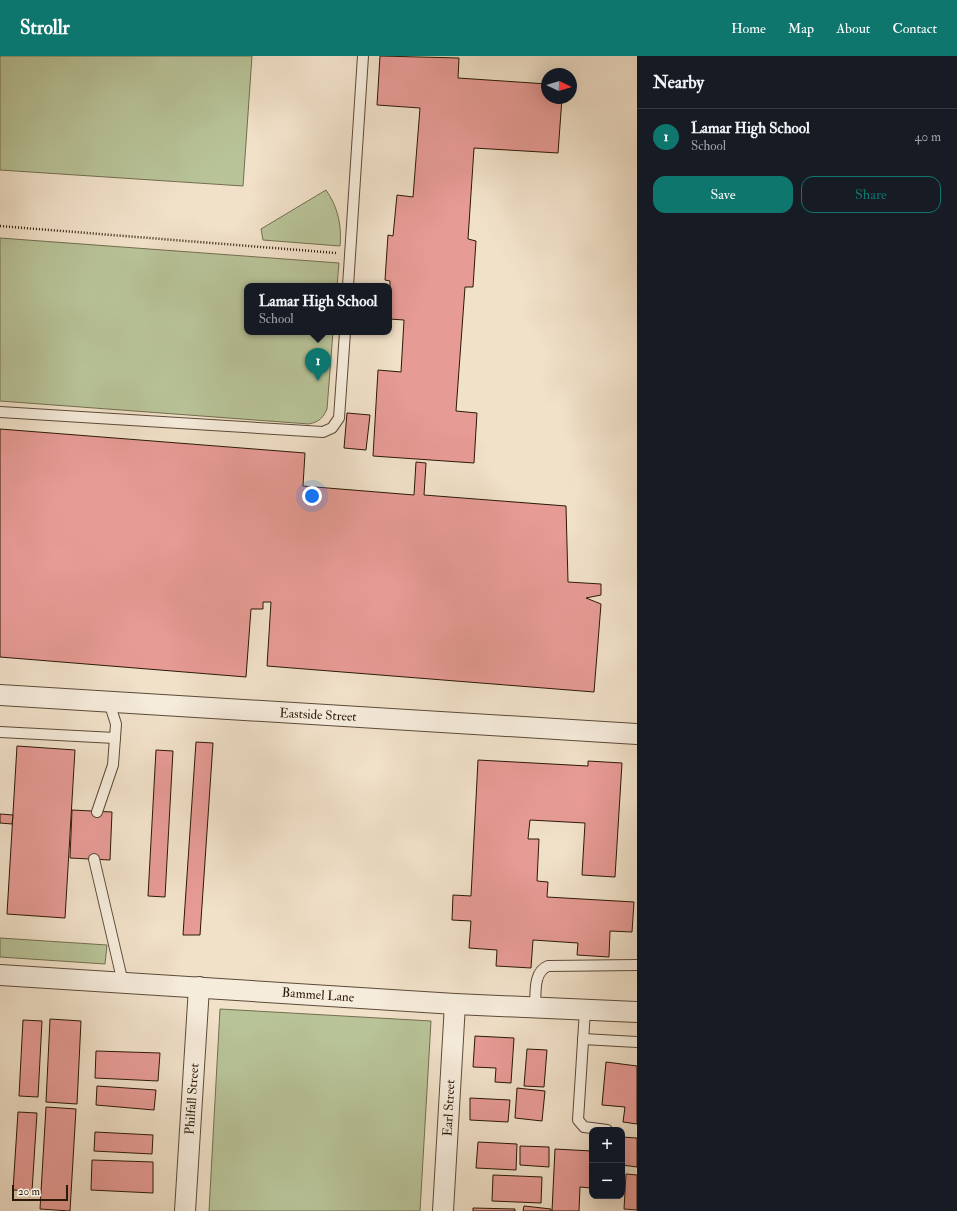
<!DOCTYPE html>
<html lang="en">
<head>
<meta charset="utf-8">
<style>
  body { margin:0; font-family:"IM FELL Double Pica",serif; background:#20242c; color:#f1f3f6 }
  .controls { position:absolute; right:12px; bottom:12px; display:grid; overflow:hidden; border-radius:8px; box-shadow:0 4px 16px #0002 }
  .controls button { width:36px; height:36px; display:grid; place-items:center; padding:0; border:0; border-bottom:1px solid #363941; background:#171b24; color:#f1f3f6; font:20px sans-serif }
  .compass { position:absolute; left:541px; top:12px; width:36px; height:36px; border-radius:50%; background:#171b24; box-shadow:0 4px 16px #0002; rotate:94deg }
  .scale { position:absolute; left:12px; bottom:10px; width:56px; box-sizing:border-box; padding-left:4px; border:2px solid #2b1807; border-top:0; font-size:11px; line-height:14px; white-space:nowrap; color:#2b1807; -webkit-text-stroke:3px #f6ecdc; paint-order:stroke }
  .you { position:absolute; left:312px; top:440px; width:14px; height:14px; margin:-10px; border:3px solid #fff; border-radius:50%; background:#1a73e8; box-shadow:0 0 0 6px #1a73e833 }
  .badge { display:grid; place-items:center; width:26px; height:26px; border-radius:50%; background:#0f766e; color:#fff; font-size:13px; font-weight:700 }
  .pin { position:absolute; translate:-50% -33px; filter:drop-shadow(0 1px 2px #0008) }
  .pin::after { content:''; position:absolute; top:21px; width:14px; height:12px; background:inherit; clip-path:polygon(0 0,100% 0,50% 100%) }
  .popup { position:absolute; left:244px; top:227px; width:148px; height:52px; box-sizing:border-box; display:grid; place-content:center; border-radius:8px; background:#171b24; filter:drop-shadow(0 1px 3px #0005); font-size:13px; white-space:nowrap; color:#9ea1a6 }
  .popup b { font-size:15px; color:#f1f3f6 }
  .popup::after { content:''; position:absolute; left:50%; top:100%; margin-left:-8px; border:8px solid transparent; border-top-color:#171b24 }
  .list { margin:0; padding:0; list-style:none }
  h2 { display:flex; justify-content:space-between; align-items:center; height:52px; margin:0; padding:0 16px; font-size:17px }
  h2 small { font-size:13px; font-weight:400; color:#9ea1a6 }
  .list li { display:grid; grid-template-columns:26px 1fr auto; gap:12px; align-items:center; box-sizing:border-box; height:56px; padding:0 16px; border-top:1px solid #363941 }
  .list b { display:block; font-size:15px; white-space:nowrap }
  .list p { margin:0; font-size:13px; white-space:nowrap; color:#9ea1a6 }
  .list em { font-size:13px; font-style:normal; color:#9ea1a6 }
  .actions { display:flex; gap:8px; padding:12px 16px }
  .actions a { flex:1; padding:9px 0; border:1px solid #0f766e; border-radius:12px; text-align:center; font-size:14px; color:#0f766e }
  .actions .main { background:#0f766e; color:#fff }
  .map { position:relative; flex:none; width:637px; height:1155px; overflow:hidden }
  header { display:flex; align-items:center; gap:24px; box-sizing:border-box; height:56px; padding:0 20px; background:#0f766e; color:#fff }
  header strong { font-size:19px }
  nav { display:flex; gap:22px; margin-inline-start:auto; font-size:14px }
  main { display:flex }
  aside { flex:1; background:#171b24 }
  .map>svg:first-child { display:block }
</style>
</head>
<body>
<header>
<strong>Strollr</strong>
<nav><a>Home</a><a>Map</a><a>About</a><a>Contact</a></nav>
</header>
<main>
<div class="map">
<svg width="637" height="1155" viewBox="0 0 637 1155">
  <rect width="100%" height="100%" fill="#f1e1c9"/>
  <filter id="stains"><feTurbulence type="fractalNoise" baseFrequency=".005" numOctaves="4"/><feColorMatrix values="0 0 0 0 .2 0 0 0 0 .09 0 0 0 0 .02 0 0 0 .5 -.17"/></filter>
  <radialGradient id="worn" r=".72"><stop offset=".6" stop-color="#630" stop-opacity="0"/><stop offset="1" stop-color="#630" stop-opacity=".3"/></radialGradient>
  <g fill="#b8c398" stroke="#726e50">
    <path d="M0 0H252L243 130 0 114Z"/>
    <path d="M326 134C338 151 342 170 340 190L263 184 261 173Z"/>
    <path d="M0 182 339 207 337 230H247V276H333L327 353C323 362 319 366 309 368L0 345Z"/>
    <path d="M0 882 107 889 105 908 0 901Z"/>
    <path d="M220 953 431 965 420 1155H209Z"/>
  </g>
  <g fill="#e79b95" stroke="#2b1807">
    <path d="M380 0 459 2 458 22 547 28V42H562L558 97 474 92 468 183 476 185 473 231H465L456 355 477 357 474 407 373 400 378 314 401 316 404 264 389 263 390 225 385 224 388 179 393 180 397 139 413 141 420 52 377 49Z"/>
    <path d="M347 357 370 359 366 394 344 392Z"/>
    <path d="M0 373 305 397 303 430 414 439 416 406 426 407 424 439 566 450 568 526 601 528V539L586 542 601 548 594 636 267 610 271 546H263V553H251L246 621 0 601Z"/>
    <path d="M196 686 213 687 200 879H183Z"/>
    <path d="M17 690 75 694 65 862 7 858Z"/>
    <path d="M156 694 173 695 165 841 148 840Z"/>
    <path d="M478 704 588 710V705L622 707 615 821 582 819 585 767 530 764 528 783H539L537 825 548 826 547 841 634 846 632 876 610 875 609 901 577 899 578 887 533 884 531 912 496 910 497 894 469 892 471 865 452 864 453 839 471 840Z"/>
    <path d="M72 754 112 756 110 804 70 802Z"/>
    <path d="M0 758 13 759 12 768 0 767Z"/>
    <path d="M50 963 81 965 77 1048 46 1046Z"/>
    <path d="M23 964 42 965 38 1041 19 1040Z"/>
    <path d="M475 980 514 982 511 1027 495 1026 496 1012 473 1011Z"/>
    <path d="M527 993 547 994 544 1031 524 1030Z"/>
    <path d="M96 995 160 997 158 1025 95 1022Z"/>
    <path d="M606 1006 637 1010V1068L623 1066 625 1051 602 1049Z"/>
    <path d="M97 1030 156 1034 154 1054 96 1049Z"/>
    <path d="M517 1032 545 1035 542 1065 515 1062Z"/>
    <path d="M470 1042 510 1044 508 1066 470 1064Z"/>
    <path d="M46 1051 76 1053 70 1155 40 1153Z"/>
    <path d="M18 1056 37 1057 32 1135 13 1134Z"/>
    <path d="M95 1076 153 1079 152 1098 94 1095Z"/>
    <path d="M622 1081 637 1082V1111L622 1109Z"/>
    <path d="M478 1086 517 1088 516 1114 476 1112Z"/>
    <path d="M520 1090 549 1091V1111L520 1109Z"/>
    <path d="M555 1093 592 1095 591 1132 580 1131 579 1155H552Z"/>
    <path d="M92 1104 153 1106V1137L91 1134Z"/>
    <path d="M626 1118 637 1119V1154L624 1153Z"/>
    <path d="M493 1119 542 1121 541 1147 492 1145Z"/>
    <path d="M524 1150 551 1153V1155H523Z"/>
    <path d="M473 1152 515 1153V1155H473Z"/>
  </g>
  <g fill="none" stroke-linecap="round" stroke-linejoin="round">
    <g stroke="#5c4a38" stroke-width="12">
      <g id="lane">
        <path d="M348 230 363 0"/>
        <path d="M0 356 323 376 332 372 339 362 345 276"/>
        <path d="M0 676 115 682"/>
        <path d="M97 756 113 709 116 668 109 646"/>
        <path d="M94 803 123 927"/>
        <path d="M535 951C536 937 533 916 548 910L637 909"/>
        <path d="M585 954 578 1064 584 1071 607 1074"/>
        <path d="M583 983 637 986"/>
      </g>
    </g>
    <g stroke="#5c4a38" stroke-width="22">
      <g id="street">
        <path d="M0 639 637 678"/>
        <path d="M0 919 455 948 637 956"/>
        <path d="M185 1155 199 931"/>
        <path d="M443 1155 455 948"/>
      </g>
    </g>
    <path stroke="#2b1807" stroke-width="2.5" stroke-dasharray="1 2" stroke-linecap="butt" d="M0 170 336 197"/>
    <use href="#lane" stroke="#f6ecdc" stroke-width="10"/>
    <use href="#street" stroke="#f6ecdc" stroke-width="20"/>
  </g>
  <g text-anchor="middle" dominant-baseline="central" stroke-width="4" stroke-linejoin="round" paint-order="stroke">
    <g font-size="13" fill="#2b1807" stroke="#f6ecdc">
      <text transform="translate(318 659) rotate(3)">Eastside Street</text>
      <text transform="translate(318 939) rotate(4)">Bammel Lane</text>
      <text transform="translate(192 1043) rotate(-86)">Philfall Street</text>
      <text transform="translate(449 1052) rotate(-87)">Earl Street</text>
    </g>
  </g>
  <rect width="100%" height="100%" filter="url(#stains)"/>
  <rect width="100%" height="100%" fill="url(#worn)"/>
</svg>
<div class="controls">
<button>+</button>
<button>−</button>
</div>
<svg class="compass" viewBox="-18 -18 36 36"><path d="M0-13l5 13h-10z" fill="#e53935"/><path d="M0 13l5-13h-10z" fill="#9ea1a6"/></svg>
<div class="scale">20 m</div>
<div class="you"></div>
<div class="pin badge" style="left:318px;top:325px">1</div>
<div class="popup"><b>Lamar High School</b>School</div>
</div>
<aside>
<h2>Nearby<small></small></h2>
<ul class="list">
<li><span class="badge">1</span><div><b>Lamar High School</b><p>School</p></div><em>40 m</em></li>
</ul>
<div class="actions"><a class="main">Save</a><a>Share</a></div>
</aside>
</main>
</body>
</html>
